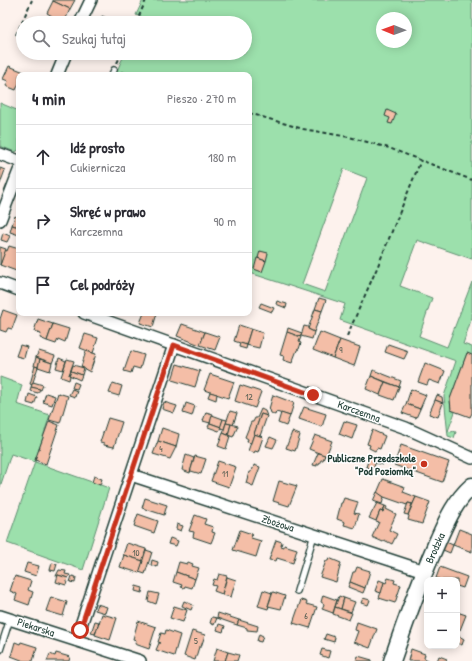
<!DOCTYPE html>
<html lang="pl">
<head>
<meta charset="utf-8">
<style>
  body { margin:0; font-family:"Patrick Hand",sans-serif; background:#f7f7f7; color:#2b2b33 }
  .controls { position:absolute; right:12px; bottom:12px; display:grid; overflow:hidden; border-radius:8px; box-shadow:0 2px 10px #0003 }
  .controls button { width:36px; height:36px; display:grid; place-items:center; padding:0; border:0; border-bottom:1px solid #e1e1e2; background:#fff; color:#2b2b33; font:20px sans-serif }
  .compass { position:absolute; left:376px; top:12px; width:36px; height:36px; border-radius:50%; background:#fff; box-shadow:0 2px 10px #0003; rotate:271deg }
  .stop { position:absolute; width:12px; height:12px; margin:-9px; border:3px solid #c8321e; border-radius:50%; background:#fff }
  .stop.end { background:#c8321e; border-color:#fff; box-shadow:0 1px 4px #0008 }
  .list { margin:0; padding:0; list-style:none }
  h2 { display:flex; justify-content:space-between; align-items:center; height:52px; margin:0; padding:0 16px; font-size:17px }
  h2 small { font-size:13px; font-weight:400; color:#7c7c81 }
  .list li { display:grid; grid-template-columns:26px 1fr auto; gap:12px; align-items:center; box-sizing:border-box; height:64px; padding:0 16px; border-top:1px solid #e1e1e2 }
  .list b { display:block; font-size:15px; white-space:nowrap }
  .list p { margin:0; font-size:13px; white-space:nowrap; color:#7c7c81 }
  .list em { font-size:13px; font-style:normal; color:#7c7c81 }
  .icon { flex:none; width:22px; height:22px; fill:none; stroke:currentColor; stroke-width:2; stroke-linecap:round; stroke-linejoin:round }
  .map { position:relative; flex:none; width:472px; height:661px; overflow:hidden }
  .search { position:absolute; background:#fff; box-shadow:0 2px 10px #0003; left:16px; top:16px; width:236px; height:44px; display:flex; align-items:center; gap:10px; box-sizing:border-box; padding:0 14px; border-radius:22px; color:#7c7c81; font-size:15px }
  .panel { position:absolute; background:#fff; box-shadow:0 2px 10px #0003; left:16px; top:72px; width:236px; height:244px; border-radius:8px }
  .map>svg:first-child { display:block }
</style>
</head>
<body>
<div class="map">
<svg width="472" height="661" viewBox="0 0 472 661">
  <rect width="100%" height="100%" fill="#fdf2ed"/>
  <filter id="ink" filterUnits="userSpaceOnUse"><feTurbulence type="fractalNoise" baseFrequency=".025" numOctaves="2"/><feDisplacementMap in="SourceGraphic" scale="8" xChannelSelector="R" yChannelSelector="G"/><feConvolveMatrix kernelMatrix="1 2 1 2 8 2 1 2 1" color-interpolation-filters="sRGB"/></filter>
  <g filter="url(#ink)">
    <g fill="#9ce0ac" stroke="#5e8e70" fill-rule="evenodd">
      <path d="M143 0H472V259L417 240 400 286 432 298 419 336 447 347 472 282V317L463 344 472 347V355L467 353 450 399 451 410 455 412 448 431 452 432 453 431 456 432 454 438 448 436 444 396 456 361 340 320 345 304 250 273 249 274V75H115L125 53H245V23H139L141 17 136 15ZM382 18H406V42H382ZM344 169 367 178 325 292 302 284Z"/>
      <path d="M0 103 19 111V150L15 152 0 146Z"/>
      <path d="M0 377 22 385 17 404 50 415 35 462 109 488 83 570 7 543 35 462 11 454 0 487Z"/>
    </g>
    <g fill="#f4bea7" stroke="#1f3d34">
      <path d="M53 0H75L70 9 53 1Z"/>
      <path d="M53 1 70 9 64 23 51 18 52 16 47 13Z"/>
      <path d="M102 16 119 23H99Z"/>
      <path d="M9 66 24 72 22 75H19V83L16 90 6 86 8 81 3 79Z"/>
      <path d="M387 110 396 114 392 124 388 123 390 118 385 116Z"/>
      <path d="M0 168 5 170 0 184Z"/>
      <path d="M15 216 19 218V227L12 225Z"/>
      <path d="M12 225 19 227V235L10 232Z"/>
      <path d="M3 233 10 236 7 242 1 240Z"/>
      <path d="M9 246 19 249V272L0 265 5 250 7 251Z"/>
      <path d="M0 247 6 249 0 265Z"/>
      <path d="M260 251 268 253 266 261 258 258Z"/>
      <path d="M257 258 266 261 262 272 254 269Z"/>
      <path d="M319 298 326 300 322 311 315 309Z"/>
      <path d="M277 301 287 304 286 308 276 304Z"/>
      <path d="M261 303 274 308 272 312 259 307Z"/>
      <path d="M315 309 322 311 314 332 308 329Z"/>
      <path d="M3 310 17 315 12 329 8 328 6 332 0 330V319Z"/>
      <path d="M144 313H157L153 327 140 323Z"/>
      <path d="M38 319 53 324 47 341 40 338 41 334 34 331Z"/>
      <path d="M53 324 69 329 65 342 58 339 56 344 47 341Z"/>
      <path d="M182 324 205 332 200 345 177 336Z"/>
      <path d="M239 325 251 329 246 345 234 341Z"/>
      <path d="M304 326 308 327V329L314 332 312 339 301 336Z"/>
      <path d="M288 328 302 333 300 337 287 332Z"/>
      <path d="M251 329 263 333 259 348 246 345Z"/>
      <path d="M205 332 220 337 215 350 200 345Z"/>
      <path d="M287 332 301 337 299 342 301 343 299 349 297 350 292 363 283 360 284 356 280 355Z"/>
      <path d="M320 332 340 340 333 358 313 350Z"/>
      <path d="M85 334 98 338 93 353 80 348Z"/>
      <path d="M340 340 360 347 354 366 333 358Z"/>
      <path d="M240 343 247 345 246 349 239 347Z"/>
      <path d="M388 344 408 351 404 359 385 352Z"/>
      <path d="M20 345 27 347 24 358 16 356Z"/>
      <path d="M39 351 55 356 52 363 36 357Z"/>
      <path d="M86 351 96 354 90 372 81 367Z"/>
      <path d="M131 351 144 355 140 369 133 367 131 373 124 371Z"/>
      <path d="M467 353 472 355V413L470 417 451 410 450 399Z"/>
      <path d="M36 357 40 359 38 367 34 366Z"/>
      <path d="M59 358 66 361 63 370 56 368Z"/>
      <path d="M40 359 52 363 50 371 38 367Z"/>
      <path d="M67 359 74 361 69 375 70 376 69 380 61 377Z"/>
      <path d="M425 363 445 371 440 384 429 380 427 385 418 382Z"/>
      <path d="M177 364 200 371 195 387 172 380Z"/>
      <path d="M73 365 84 368 82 375 71 371Z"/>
      <path d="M35 366 38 367 32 385 30 384Z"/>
      <path d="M373 370 401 381 399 387 371 376Z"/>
      <path d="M71 371 82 375 80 380 69 375Z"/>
      <path d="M210 374 234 382 228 398 204 390Z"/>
      <path d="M371 376 385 382 380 395 366 389Z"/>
      <path d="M33 382 43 385 41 390 31 387Z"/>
      <path d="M74 382 79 384 77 389 72 388Z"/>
      <path d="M385 382 399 387 394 400 380 395Z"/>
      <path d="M113 383 122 386 119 396 109 393Z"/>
      <path d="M240 385 261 392 255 408 235 401Z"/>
      <path d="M31 387 40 389 38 393 30 391Z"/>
      <path d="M72 389 77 391 75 397 69 395Z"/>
      <path d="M411 389 426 395 420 409 406 404Z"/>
      <path d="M210 392 217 394 216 400 208 397Z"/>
      <path d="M46 393 55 396 52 405 43 402Z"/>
      <path d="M58 393 68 396 60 423 49 420Z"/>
      <path d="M29 394 37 397 34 405 27 403Z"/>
      <path d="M273 395 294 403 290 416 276 412 275 415 271 413 270 410 269 409Z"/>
      <path d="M437 395 442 397 443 403 435 400Z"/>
      <path d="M435 400 443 403 438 417 429 414Z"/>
      <path d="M164 402 177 406 174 413 162 409Z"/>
      <path d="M186 403 195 406 192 416 183 413Z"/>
      <path d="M406 404 420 409 416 418 402 413Z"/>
      <path d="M304 407 326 414 322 427 299 419Z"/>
      <path d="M261 409 265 411 267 416 261 414 251 443 247 442 248 439 245 437 251 422H253L255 418H257Z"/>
      <path d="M230 411 237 413 233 425 226 423Z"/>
      <path d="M206 412 213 414 210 423 203 421Z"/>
      <path d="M281 413 290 416 286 426 278 423Z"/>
      <path d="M261 414 267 416 260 436 254 434Z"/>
      <path d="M212 415 223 419 221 427 210 423Z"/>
      <path d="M108 418 122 422 114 447 104 445V443L100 442Z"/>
      <path d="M223 419 227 420 224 429 220 428Z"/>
      <path d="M49 421 59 425 46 464 35 460Z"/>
      <path d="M344 421 357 425 352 439 339 434Z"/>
      <path d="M210 423 221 427 219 431 208 427Z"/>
      <path d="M226 423 231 424 228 435 223 433Z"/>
      <path d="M231 424 238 426 233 437 228 435Z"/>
      <path d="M162 428 179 434 176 447 158 441Z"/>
      <path d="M372 430 385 436 380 449 377 448 375 451 369 448 370 445 367 444Z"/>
      <path d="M292 432 300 435 295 451 286 448Z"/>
      <path d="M223 433 230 436 226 449 218 446Z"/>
      <path d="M254 434 263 437 258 452 255 451 254 453 248 451Z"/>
      <path d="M315 435 332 441 326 456 309 449Z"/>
      <path d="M270 437 277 440 273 448 266 446Z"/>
      <path d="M158 441 176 447 170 459 153 454Z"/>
      <path d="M401 445 449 462 442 482 394 465Z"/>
      <path d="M318 453 325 455 323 460H321L319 464H317V466L313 465Z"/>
      <path d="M186 455 194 458 190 473 182 470Z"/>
      <path d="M370 455 377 458 373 470 366 467Z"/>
      <path d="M195 456 206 459 201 474 191 471 190 472Z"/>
      <path d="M377 457 384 460 382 465 376 463Z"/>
      <path d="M218 461 236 467 229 487 211 481Z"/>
      <path d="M254 465 260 467 253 486 246 483 249 472H251L252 468 253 469Z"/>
      <path d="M94 476 102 479 100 485 92 482Z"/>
      <path d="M383 479 405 487 403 492 416 497 413 504 408 503 407 505 384 497 377 493Z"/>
      <path d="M279 481 297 486 289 506 273 501Z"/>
      <path d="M377 492 384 497 382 504 373 501Z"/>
      <path d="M416 497 430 502 422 524 408 520 409 516 408 515Z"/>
      <path d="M145 498 167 505 164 515 142 508Z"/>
      <path d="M344 498 358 502 354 513 359 514 355 528 344 525 345 522 337 519 341 503H342Z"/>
      <path d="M377 503 385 506 383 512 380 511 376 521 369 518Z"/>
      <path d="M408 503 412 504 408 515 404 514Z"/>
      <path d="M385 506 387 507 386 509 396 514 389 530 397 534 392 544 384 540 383 542 372 537 379 522 376 521 380 511 383 512Z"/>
      <path d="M138 514 158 521 154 533 134 526Z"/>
      <path d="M195 515 206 519 204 524 213 527 212 532 215 533 211 543 193 537 194 532 189 531Z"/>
      <path d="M177 524 183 526 181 531 176 529Z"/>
      <path d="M459 529 472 534V552L453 545Z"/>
      <path d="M240 530 252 534 251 538 261 541 256 557 233 550Z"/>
      <path d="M170 538 178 541 176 546 168 544Z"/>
      <path d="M276 540 282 542 281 546 284 547V545L297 549 293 563 277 558 276 561 269 560Z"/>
      <path d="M446 542 453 545 450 553 443 550Z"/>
      <path d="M127 543 146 549 143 561 123 555Z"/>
      <path d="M146 550 152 552 145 574 139 572Z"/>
      <path d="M124 555 143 561 139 573 120 567Z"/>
      <path d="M329 558 341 563 336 582 320 577 326 561H328Z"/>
      <path d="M152 560 158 562 157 567 151 565Z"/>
      <path d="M179 562 187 564 188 562 193 564 192 566 199 568 195 579 176 572Z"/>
      <path d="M27 563 39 566 36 576 24 572Z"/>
      <path d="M52 563 57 564 55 571 50 570Z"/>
      <path d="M357 567 370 571 365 588 350 582 353 572H355Z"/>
      <path d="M440 567 467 577 463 588 457 586V580H441L436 578Z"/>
      <path d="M59 570 66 571 65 574 70 575 68 578 58 575 56 576Z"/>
      <path d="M176 572 195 579 192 588 185 586 184 588 181 587 182 585 173 582Z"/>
      <path d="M219 574 227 576 222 594 214 591 216 586 212 585 214 579 217 580Z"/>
      <path d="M58 575 68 578 66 585 56 582Z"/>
      <path d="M15 576 31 581 28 590 33 592 29 605 15 600 17 594 10 591Z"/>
      <path d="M72 576 76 577 75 583 70 582Z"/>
      <path d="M227 577 236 580 231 597 222 595Z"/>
      <path d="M388 578 395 580 394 583 401 585 395 603 379 598 384 582 386 583Z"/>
      <path d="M379 580 384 582 381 593 375 591Z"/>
      <path d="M350 582 365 588 363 593 348 587Z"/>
      <path d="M136 586 143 588 142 593 135 591Z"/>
      <path d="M263 590 272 593 268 606H269L268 609 258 606Z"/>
      <path d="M150 592 159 594 156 604 148 601Z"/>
      <path d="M273 592 285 596 281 609 268 606Z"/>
      <path d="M323 595 337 600 333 613 322 609 324 604 321 602Z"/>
      <path d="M339 596 344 598 341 609 335 607Z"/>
      <path d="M51 597 67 602 63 616 46 611Z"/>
      <path d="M344 598 355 602 351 612 341 609Z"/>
      <path d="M363 598 370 600 368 605 361 603Z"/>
      <path d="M301 600 307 602 306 604 317 607 310 628 293 623Z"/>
      <path d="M184 601 193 605 191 610 182 606Z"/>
      <path d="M97 604 107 607 105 613 95 610Z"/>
      <path d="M174 606 187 610 183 622 170 618Z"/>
      <path d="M335 607 352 613 349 620 333 614Z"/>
      <path d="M457 612 466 615 460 630 457 628Z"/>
      <path d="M218 613 239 620 237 625 217 618Z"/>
      <path d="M102 614 117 618 110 640 95 635Z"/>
      <path d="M212 617 217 618 214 625 210 623Z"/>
      <path d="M239 620 258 626 257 631 247 630V628L237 625Z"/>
      <path d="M95 621 99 622 95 634 91 633Z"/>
      <path d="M138 621 156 627 149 649 135 644 136 640 133 639Z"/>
      <path d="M357 622 377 629 370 648 354 642 358 631 355 630Z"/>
      <path d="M219 624 225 626 223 632 217 630Z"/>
      <path d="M166 630 180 635 174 656 156 650 159 643H161L158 642 161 633 165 634Z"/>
      <path d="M192 631 205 635 201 647H199L195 660 184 656Z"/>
      <path d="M259 634 263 636 261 642 257 641Z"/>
      <path d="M326 634 335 637 334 642 324 639Z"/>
      <path d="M459 636 464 639 462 645 457 643Z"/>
      <path d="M15 642 20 644 21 642 37 647 33 661H24L11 656Z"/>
      <path d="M217 648 228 652 225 661H213Z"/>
      <path d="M322 649 330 651 328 658 320 655Z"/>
      <path d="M411 649 425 654 424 658 430 661H408Z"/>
      <path d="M228 652 239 655 237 661H225Z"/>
      <path d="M56 653 70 657 69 661H47L50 654 55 656Z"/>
      <path d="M358 656 372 660V661H356Z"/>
      <path d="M439 656 447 659 446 661H437Z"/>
    </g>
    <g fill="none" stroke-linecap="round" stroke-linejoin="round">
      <g stroke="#1f3d34" stroke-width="8">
        <g id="lane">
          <path d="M112 75 114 70"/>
          <path d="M297 591 314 535"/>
          <path d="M0 650 10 619"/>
        </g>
      </g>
      <g stroke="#1f3d34" stroke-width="14">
        <g id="street">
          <path d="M80 23 91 0"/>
          <path d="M57 75 66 53"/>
          <path d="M0 154 19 161"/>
          <path d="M0 220 19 171"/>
          <path d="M0 283 19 290"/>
          <path d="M84 313 406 428 472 458"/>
          <path d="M131 475 424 571"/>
          <path d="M0 616 140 661"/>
          <path d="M76 640 174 345"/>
        </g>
      </g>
      <g stroke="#1f3d34" stroke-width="19">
        <path id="secondary" d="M392 661C406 620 420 580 438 540 447 520 455 501 472 486"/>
      </g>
      <g stroke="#1f3d34" stroke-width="2" stroke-dasharray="4 3" stroke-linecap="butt">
        <path d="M136 23 146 0"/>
        <path d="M16 35 32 0"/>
        <path d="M117 63 122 53"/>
        <path d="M121 72 129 75"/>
        <path d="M249 113 303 129 349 137 389 148 472 180"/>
        <path d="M347 336 377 268 421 160"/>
      </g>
      <use href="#lane" stroke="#fff" stroke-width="5.5"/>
      <use href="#street" stroke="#fff" stroke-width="11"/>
      <use href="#secondary" stroke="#fff" stroke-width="16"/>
    </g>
  </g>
  <g fill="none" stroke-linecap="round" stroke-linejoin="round" filter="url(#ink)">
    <path stroke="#c8321e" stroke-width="5" d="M80 630 174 345 313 395"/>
  </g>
  <circle fill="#c8321e" stroke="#fff" stroke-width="1.5" cx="424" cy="464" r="4"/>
  <g text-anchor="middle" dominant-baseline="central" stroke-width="3" stroke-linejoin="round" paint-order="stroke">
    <g font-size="9" fill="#545d51">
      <text x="341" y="350">9</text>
      <text x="249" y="397">12</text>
      <text x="161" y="449">4</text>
      <text x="225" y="474">11</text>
      <text x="136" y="553">10</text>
      <text x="306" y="616">6</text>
      <text x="196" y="641">5</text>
    </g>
    <g font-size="11" fill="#1f3d34" stroke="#fff">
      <text transform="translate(359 411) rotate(20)">Karczemna</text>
      <text transform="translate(278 523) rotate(18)">Zbożowa</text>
      <text transform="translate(435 548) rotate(-66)">Brodzka</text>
      <text transform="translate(36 627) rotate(18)">Piekarska</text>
    </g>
    <g font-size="11" font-weight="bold" fill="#1f3d34" stroke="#fff" text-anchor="end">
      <text x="416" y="458">Publiczne Przedszkole<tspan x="416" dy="13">"Pod Poziomką"</tspan></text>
    </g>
  </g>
</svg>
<div class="controls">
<button>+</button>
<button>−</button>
</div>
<svg class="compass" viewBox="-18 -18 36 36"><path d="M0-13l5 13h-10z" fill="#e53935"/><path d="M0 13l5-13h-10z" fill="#7c7c81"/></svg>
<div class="stop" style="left:80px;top:630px"></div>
<div class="stop end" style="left:313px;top:395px"></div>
<div class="search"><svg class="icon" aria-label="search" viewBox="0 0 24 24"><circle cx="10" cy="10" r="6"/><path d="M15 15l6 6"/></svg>Szukaj tutaj</div>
<section class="panel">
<h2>4 min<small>Pieszo · 270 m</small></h2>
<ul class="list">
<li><svg class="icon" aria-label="ahead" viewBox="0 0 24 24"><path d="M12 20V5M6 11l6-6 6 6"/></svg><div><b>Idź prosto</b><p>Cukiernicza</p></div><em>180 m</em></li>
<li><svg class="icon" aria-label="right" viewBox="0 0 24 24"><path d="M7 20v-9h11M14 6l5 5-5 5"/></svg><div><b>Skręć w prawo</b><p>Karczemna</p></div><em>90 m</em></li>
<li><svg class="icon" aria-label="arrive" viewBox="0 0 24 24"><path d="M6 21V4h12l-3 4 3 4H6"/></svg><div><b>Cel podróży</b></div></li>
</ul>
</section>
</div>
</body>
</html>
